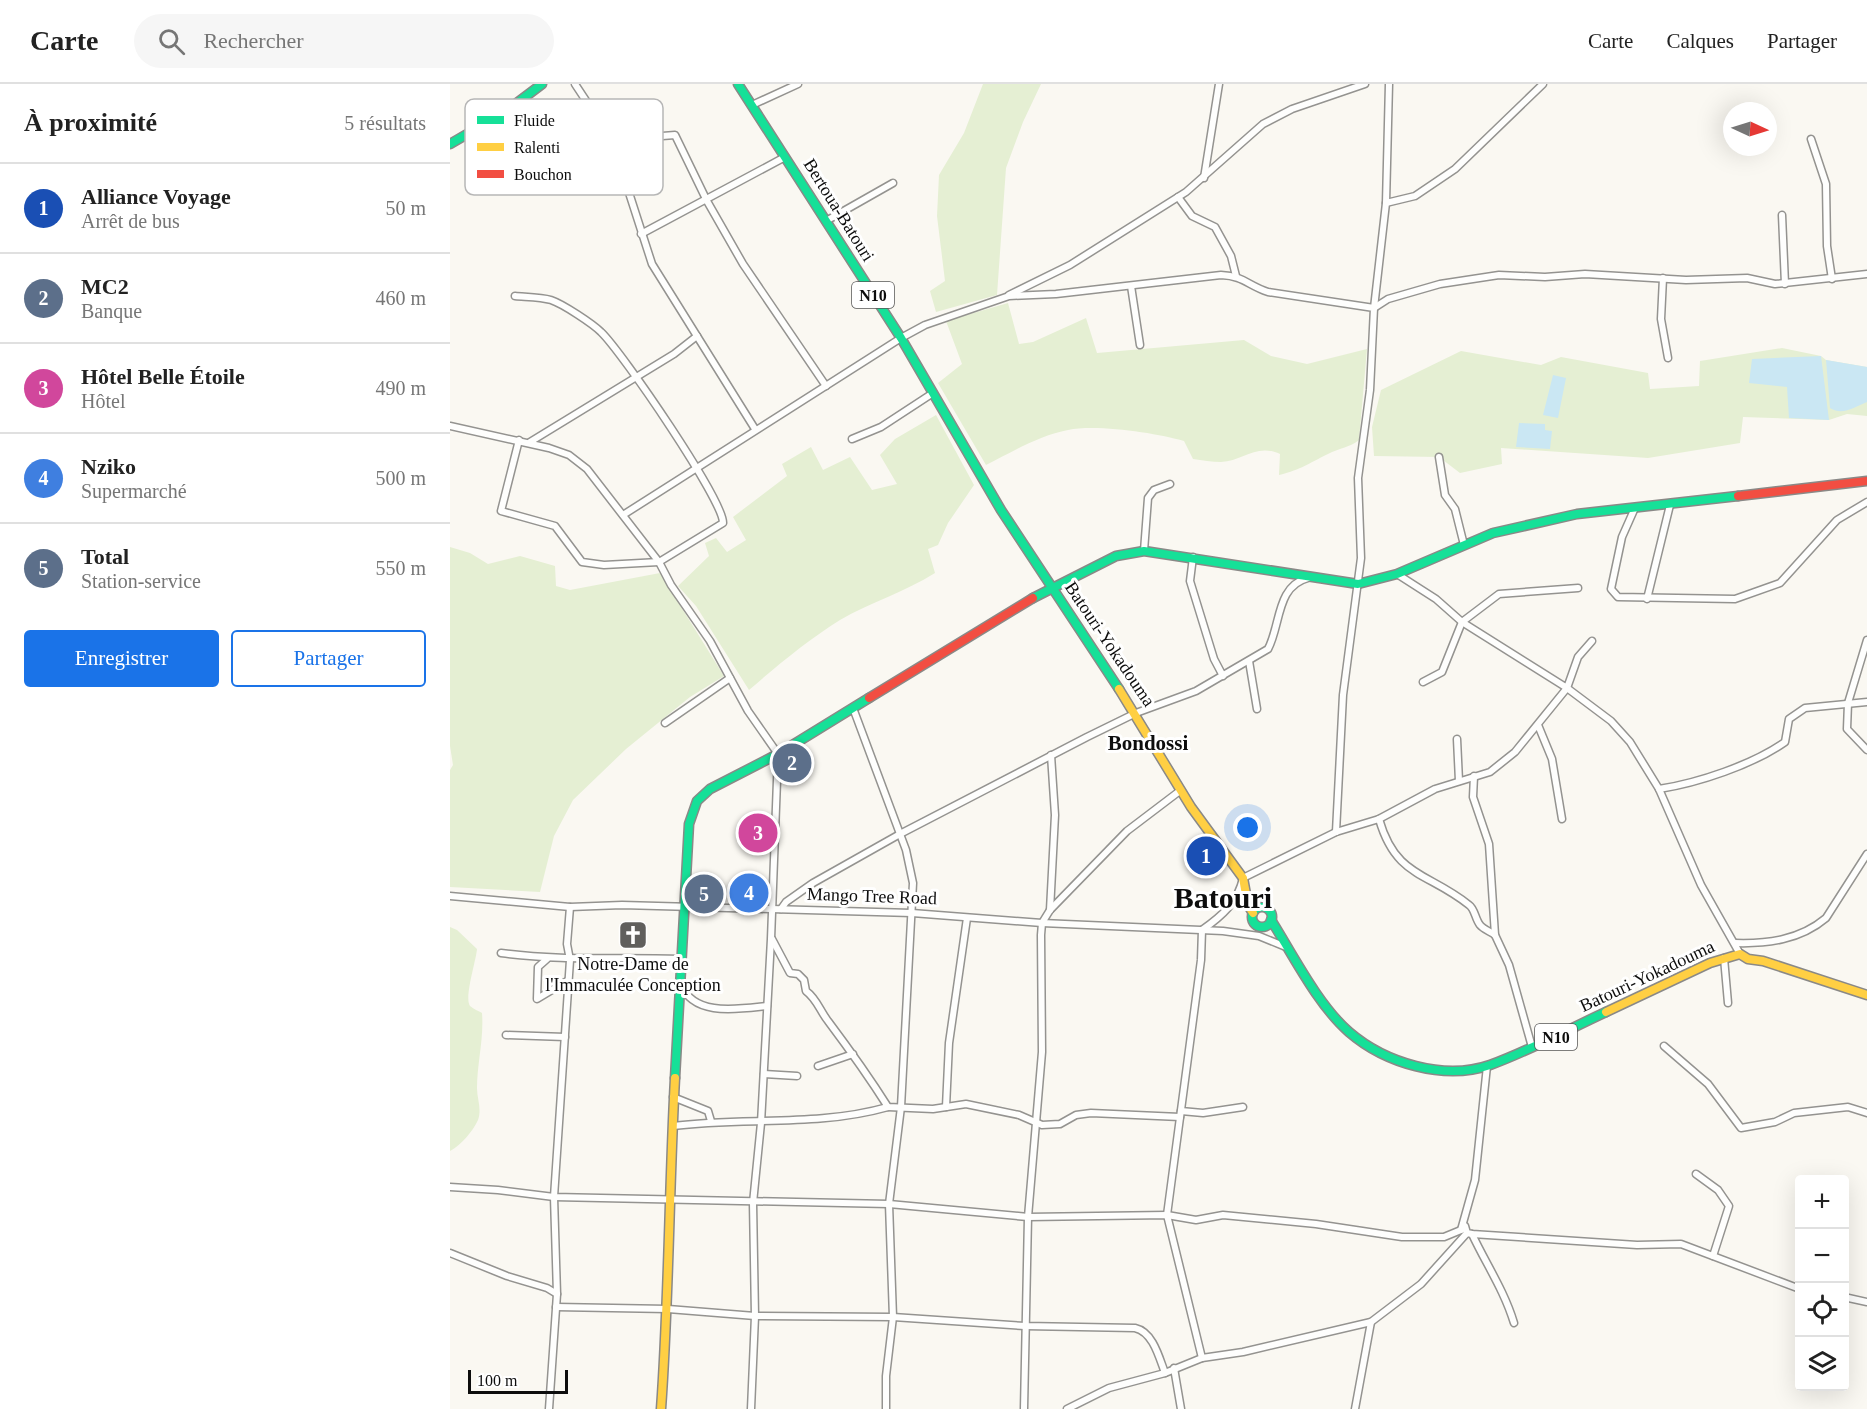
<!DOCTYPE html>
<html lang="fr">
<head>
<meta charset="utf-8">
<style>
  body { margin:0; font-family:Georgia,serif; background:#f6f6f6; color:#222 }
  .controls { position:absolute; right:18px; bottom:18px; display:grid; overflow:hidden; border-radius:6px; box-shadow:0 6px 24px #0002 }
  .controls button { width:54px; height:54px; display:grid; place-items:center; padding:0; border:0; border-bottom:2px solid #e0e0e0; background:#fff; color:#222; font:30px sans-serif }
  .compass { position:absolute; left:1273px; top:18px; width:54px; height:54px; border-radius:50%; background:#fff; box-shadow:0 6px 24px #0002; rotate:94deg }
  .scale { position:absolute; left:18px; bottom:15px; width:100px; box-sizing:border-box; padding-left:6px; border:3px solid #0d0d0d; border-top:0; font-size:16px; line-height:21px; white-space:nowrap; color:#0d0d0d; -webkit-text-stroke:4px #fff; paint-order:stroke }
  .you { position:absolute; left:798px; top:744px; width:21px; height:21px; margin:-15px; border:4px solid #fff; border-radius:50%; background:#1a73e8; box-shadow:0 0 0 9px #1a73e833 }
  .badge { display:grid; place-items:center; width:39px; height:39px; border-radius:50%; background:#1a73e8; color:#fff; font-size:20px; font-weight:700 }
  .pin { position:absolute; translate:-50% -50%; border:3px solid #fff; box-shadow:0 2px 6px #0006 }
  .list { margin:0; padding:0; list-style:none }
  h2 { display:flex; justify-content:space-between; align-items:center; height:78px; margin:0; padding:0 24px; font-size:26px }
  h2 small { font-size:20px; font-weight:400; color:#767676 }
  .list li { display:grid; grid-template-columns:39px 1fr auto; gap:18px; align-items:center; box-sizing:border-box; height:90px; padding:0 24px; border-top:2px solid #e0e0e0 }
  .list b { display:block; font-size:22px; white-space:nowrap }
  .list p { margin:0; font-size:20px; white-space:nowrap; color:#767676 }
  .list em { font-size:20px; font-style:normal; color:#767676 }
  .actions { display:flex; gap:12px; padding:18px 24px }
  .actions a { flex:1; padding:14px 0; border:2px solid #1a73e8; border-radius:6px; text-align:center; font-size:21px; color:#1a73e8 }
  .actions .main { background:#1a73e8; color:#fff }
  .icon { flex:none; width:33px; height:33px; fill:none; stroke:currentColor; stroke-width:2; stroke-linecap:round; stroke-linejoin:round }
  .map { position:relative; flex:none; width:1417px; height:1325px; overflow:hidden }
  header { display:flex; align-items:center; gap:36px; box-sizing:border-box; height:84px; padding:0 30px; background:#fff; border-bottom:2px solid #e0e0e0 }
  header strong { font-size:28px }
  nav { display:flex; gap:33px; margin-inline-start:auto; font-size:21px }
  .search { width:420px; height:54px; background:#f6f6f6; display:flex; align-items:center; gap:15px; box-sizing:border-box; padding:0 21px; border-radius:33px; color:#767676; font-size:22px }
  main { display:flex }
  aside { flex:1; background:#fff }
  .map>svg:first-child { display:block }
</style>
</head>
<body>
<header>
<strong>Carte</strong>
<div class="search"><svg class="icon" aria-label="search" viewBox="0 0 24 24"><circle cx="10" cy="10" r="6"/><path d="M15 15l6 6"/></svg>Rechercher</div>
<nav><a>Carte</a><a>Calques</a><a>Partager</a></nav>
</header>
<main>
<aside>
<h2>À proximité<small>5 résultats</small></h2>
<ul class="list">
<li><span class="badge" style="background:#1a4fb4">1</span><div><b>Alliance Voyage</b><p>Arrêt de bus</p></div><em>50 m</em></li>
<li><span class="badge" style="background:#5c6f8a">2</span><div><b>MC2</b><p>Banque</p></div><em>460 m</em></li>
<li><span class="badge" style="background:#d1479c">3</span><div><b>Hôtel Belle Étoile</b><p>Hôtel</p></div><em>490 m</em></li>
<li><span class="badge" style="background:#3f7fe0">4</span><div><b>Nziko</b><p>Supermarché</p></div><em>500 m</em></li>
<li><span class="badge" style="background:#5c6f8a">5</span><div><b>Total</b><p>Station-service</p></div><em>550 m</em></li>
</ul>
<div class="actions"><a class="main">Enregistrer</a><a>Partager</a></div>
</aside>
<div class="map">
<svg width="1417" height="1325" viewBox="0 0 1417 1325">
  <rect width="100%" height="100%" fill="#faf8f2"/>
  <g fill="#e5efd3">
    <path d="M533 0H591L573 38 556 84 547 211 486 228 480 207 495 197 487 132 489 91 514 49Z"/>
    <path d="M558 219 569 260 583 258 636 234 647 269 794 256 821 272 857 280 917 265 909 356C899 364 889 364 878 370 857 380 853 385 829 391L830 370C806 359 793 377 771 378 762 378 752 376 743 375L734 357C706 349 647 340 618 346 590 351 562 368 536 381L488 299 512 280 496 237Z"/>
    <path d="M1332 264 1371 272 1376 276 1417 283V332L1397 330 1379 336 1293 333 1290 359 1198 374 1051 364 1052 380 1010 389 989 373 924 372 922 343 931 306 1011 267 1091 281 1111 273 1198 289 1200 305 1249 302 1250 277Z"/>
    <path d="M486 331 524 401 498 439 488 461 478 465 485 489C455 508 421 518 390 536 358 556 328 581 299 606L246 522 228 502 259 472 255 459 266 454 277 468 296 456 283 433 337 392 332 380 361 363 373 386 400 373 422 406 447 400 430 371 445 355Z"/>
    <path d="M0 463 20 469 38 480 70 472 105 482 106 502 120 506 210 489 274 592 240 613 176 665 123 716 104 752 90 808 0 803V686L3 681 0 662Z"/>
    <path d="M0 843 7 846 27 865C26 877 14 914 20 922 23 925 29 927 32 929 34 955 27 979 27 1004 27 1015 32 1025 28 1036 23 1047 11 1061 0 1067Z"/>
  </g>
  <g fill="#cae7f3">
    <path d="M1371 272 1379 336 1339 334 1337 303 1299 299 1302 275Z"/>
    <path d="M1376 276 1417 283V318C1404 323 1393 332 1380 324Z"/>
    <path d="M1103 291 1116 294 1108 334 1093 331Z"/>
    <path d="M1069 339 1095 340V346L1102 347 1100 365 1066 363Z"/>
  </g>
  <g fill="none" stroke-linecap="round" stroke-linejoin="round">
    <g stroke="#949390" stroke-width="9">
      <g id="street">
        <path d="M125 0 162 56 202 180 305 345"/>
        <path d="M302 21 348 0"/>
        <path d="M1361 55 1376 100 1377 162 1382 195"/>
        <path d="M162 56 225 51 257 117 293 180 376 302"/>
        <path d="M754 94 769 0"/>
        <path d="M728 113 742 132 765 143 781 172 786 192"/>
        <path d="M936 119 965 112 1005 85 1093 0"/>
        <path d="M1332 131 1335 200"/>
        <path d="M376 137 443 99"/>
        <path d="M191 150 335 73"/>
        <path d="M1213 194 1211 235 1218 274"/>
        <path d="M681 202 690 261"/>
        <path d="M559 211 620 181 736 108 813 40 842 25 915 0"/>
        <path d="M65 212C76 213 91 213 101 216 113 220 143 240 151 248 172 268 274 417 273 439L209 478 154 481 132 478 105 442 51 427 69 356"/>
        <path d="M924 224 938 215 990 200 1049 191 1095 193 1135 190 1236 196 1297 194 1325 200 1417 190"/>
        <path d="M924 224 936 119 939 0"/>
        <path d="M0 342 99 364 119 371 137 385 209 478 221 501 260 557 298 627 328 670 321 855 311 1039 303 1119 305 1232 301 1325"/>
        <path d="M402 355 431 343 483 309"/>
        <path d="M80 358 224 270 247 252"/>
        <path d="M989 373 995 411 1005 425 1014 461"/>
        <path d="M1184 426 1172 453 1161 505 1168 513 1285 515 1330 499 1387 436 1417 418"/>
        <path d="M173 431 451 254 475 241 559 212 606 210 771 191C794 192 797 201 818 208L924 224 920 306 908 394 911 474 893 611 886 748"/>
        <path d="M694 467 698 414 704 406 720 400"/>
        <path d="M743 473 740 497 764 575 773 592"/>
        <path d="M947 490 986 515 1012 538 1117 604 1128 573 1142 557"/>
        <path d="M1197 515 1220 421"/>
        <path d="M1417 556 1398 619 1397 645 1417 666"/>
        <path d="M799 577 807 625"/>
        <path d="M973 598 992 588 1012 538 1049 510 1128 504"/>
        <path d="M403 624 456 766 463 799 451 1023 439 1120 443 1233 436 1292V1325"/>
        <path d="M215 639 280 594"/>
        <path d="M1088 641 1102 675 1112 735"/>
        <path d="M1007 655 1009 697"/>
        <path d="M1024 692 1023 713 1039 760 1045 851 1059 881 1082 963"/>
        <path d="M1209 705C1248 699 1302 681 1335 658L1339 635 1355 624 1417 618"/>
        <path d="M929 735C946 794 978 788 1019 821 1025 825 1025 835 1030 841 1033 845 1041 848 1045 851"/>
        <path d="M0 812 120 823 172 821 462 829 592 839 773 847 809 852 836 863"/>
        <path d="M331 825 336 818 363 799 450 750 637 653 686 629 746 607 818 565C831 541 826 502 858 494"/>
        <path d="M600 826 605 731 601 671"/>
        <path d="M322 855 340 889 348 890 354 896 356 907C367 915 370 927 378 937 399 965 419 993 438 1023L483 1025 516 1020 569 1031 592 1041 610 1040 626 1031 641 1029 730 1033"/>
        <path d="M1285 859C1317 860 1350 856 1376 834L1417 770"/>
        <path d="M51 869C111 877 169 873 231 875"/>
        <path d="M1274 874 1278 919"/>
        <path d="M97 875 88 883 87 915 117 897"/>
        <path d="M231 900C243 933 288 925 317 922"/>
        <path d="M56 951 115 953"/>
        <path d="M1214 962 1258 1000 1291 1044 1325 1038 1344 1029 1398 1023 1417 1029"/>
        <path d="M368 982 403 970"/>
        <path d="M1037 982 1025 1096 1011 1146 1015 1142 1017 1149 1022 1150 1187 1161 1231 1160 1350 1205"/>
        <path d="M314 990 347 992"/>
        <path d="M223 1013 258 1027 261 1037"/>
        <path d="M496 1023 499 959 517 834"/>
        <path d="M731 1027 753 1029 793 1023"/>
        <path d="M223 1042C295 1033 367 1043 438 1023"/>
        <path d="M1246 1090 1268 1106 1279 1122 1263 1172"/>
        <path d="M0 1103 48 1106 104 1113 439 1120 578 1133 717 1131 746 1136 773 1131 866 1140 952 1153H994L1011 1146"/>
        <path d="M1022 1150C1036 1180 1054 1206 1064 1239"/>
        <path d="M0 1169 57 1192 97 1204 107 1210"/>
        <path d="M1394 1213 1417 1218"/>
        <path d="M106 1223 218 1225 305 1232 443 1233 575 1242 685 1244C703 1248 709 1273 715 1289"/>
        <path d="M752 1274 793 1268 921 1238 971 1200 1017 1149"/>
        <path d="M724 1284 731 1325"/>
        <path d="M99 1325 107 1210 104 1113 120 876 117 860 120 823"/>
        <path d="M574 1325 578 1133 592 968 591 851 592 839 600 826 677 747 731 706"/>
        <path d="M617 1325 659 1304 715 1289 752 1274 717 1131 751 876 752 846C772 832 788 818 793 794L886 748 929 735 985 705 1040 688 1065 668 1117 604 1161 637 1180 658 1209 705 1251 801 1290 870"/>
        <path d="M905 1325 921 1238"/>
      </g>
    </g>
    <g stroke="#8a8987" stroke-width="11">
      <g id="fast">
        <path d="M288 0 451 254 551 426 669 605"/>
        <path d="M0 60 55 28 92 0"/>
        <path d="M583 514 666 472 694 467 908 500 947 490 1043 449 1127 430 1288 412"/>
        <circle cx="812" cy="833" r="10"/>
        <path d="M821 836C843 871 868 921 899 948 935 979 994 997 1040 981 1079 967 1117 946 1156 928"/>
        <path d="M225 994 239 740 247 717 260 705 328 670 419 614"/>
      </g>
    </g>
    <g stroke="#8a8987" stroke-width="11">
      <g id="slow">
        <path d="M669 605 741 723 793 794 798 821 803 829"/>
        <path d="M1156 928 1260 879 1290 870 1298 875 1313 877 1417 911"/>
        <path d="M211 1325C219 1215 219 1104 225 994"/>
      </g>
    </g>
    <g stroke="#8a8987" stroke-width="11">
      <g id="jam">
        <path d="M1288 412 1417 397"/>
        <path d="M419 614 583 514"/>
      </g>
    </g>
    <use href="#street" stroke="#fefefd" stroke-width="6"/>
    <use href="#fast" stroke="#16e098" stroke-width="8"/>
    <use href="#slow" stroke="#ffcf43" stroke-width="8"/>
    <use href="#jam" stroke="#f24e42" stroke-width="8"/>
  </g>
  <defs>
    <g id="church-square" transform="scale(1.5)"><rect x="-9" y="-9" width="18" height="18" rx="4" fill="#605f5d" stroke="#fff"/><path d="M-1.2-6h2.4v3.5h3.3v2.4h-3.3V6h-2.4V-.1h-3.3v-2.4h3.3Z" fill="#fff"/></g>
  </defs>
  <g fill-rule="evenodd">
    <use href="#church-square" x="183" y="851"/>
  </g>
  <g text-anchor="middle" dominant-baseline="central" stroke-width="6" stroke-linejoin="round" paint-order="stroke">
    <g fill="#fff" stroke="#565656" stroke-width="1.5">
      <rect x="402" y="198" width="42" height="26" rx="4.5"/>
      <rect x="1085" y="940" width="42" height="26" rx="4.5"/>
    </g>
    <g font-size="16" font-weight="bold" fill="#0d0d0d">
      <text x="423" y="211">N10</text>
      <text x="1106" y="953">N10</text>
    </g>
    <g font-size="18" fill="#0d0d0d" stroke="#fff">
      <text transform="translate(389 126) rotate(58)">Bertoua-Batouri</text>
      <text transform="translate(660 560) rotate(56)">Batouri-Yokadouma</text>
      <text transform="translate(422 812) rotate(2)">Mango Tree Road</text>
      <text transform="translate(1197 892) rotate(-25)">Batouri-Yokadouma</text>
    </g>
    <g font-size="18" fill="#0d0d0d" stroke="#fff">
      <text x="183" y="880">Notre-Dame de<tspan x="183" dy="21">l'Immaculée Conception</tspan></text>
    </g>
    <g font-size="21" font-weight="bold" fill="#0d0d0d" stroke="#fff">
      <text x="698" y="659">Bondossi</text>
    </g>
    <g font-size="30" font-weight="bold" fill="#0d0d0d" stroke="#fff">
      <text x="773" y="813">Batouri</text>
    </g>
  </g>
  <rect x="15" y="15" width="198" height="96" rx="9" fill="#fff" stroke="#b6b6b6" stroke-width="1.5"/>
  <rect x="27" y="32" width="27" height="8" fill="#16e098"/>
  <rect x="27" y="59" width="27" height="8" fill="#ffcf43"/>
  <rect x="27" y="86" width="27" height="8" fill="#f24e42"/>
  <g font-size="16" fill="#0d0d0d">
    <text x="64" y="42">Fluide</text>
    <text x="64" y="69">Ralenti</text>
    <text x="64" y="96">Bouchon</text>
  </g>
</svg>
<div class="controls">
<button>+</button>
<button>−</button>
<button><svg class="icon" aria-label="locate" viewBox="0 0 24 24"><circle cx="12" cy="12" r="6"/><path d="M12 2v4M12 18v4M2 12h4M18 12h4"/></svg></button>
<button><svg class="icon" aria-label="layers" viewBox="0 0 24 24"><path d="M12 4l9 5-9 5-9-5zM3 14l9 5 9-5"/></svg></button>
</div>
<svg class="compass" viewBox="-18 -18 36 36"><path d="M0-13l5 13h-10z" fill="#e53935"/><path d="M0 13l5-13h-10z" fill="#767676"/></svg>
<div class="scale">100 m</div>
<div class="you"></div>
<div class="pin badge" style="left:756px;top:772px;background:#1a4fb4">1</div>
<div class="pin badge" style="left:342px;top:679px;background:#5c6f8a">2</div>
<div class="pin badge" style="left:308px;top:749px;background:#d1479c">3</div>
<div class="pin badge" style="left:299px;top:809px;background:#3f7fe0">4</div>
<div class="pin badge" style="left:254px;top:810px;background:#5c6f8a">5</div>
</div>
</main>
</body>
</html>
